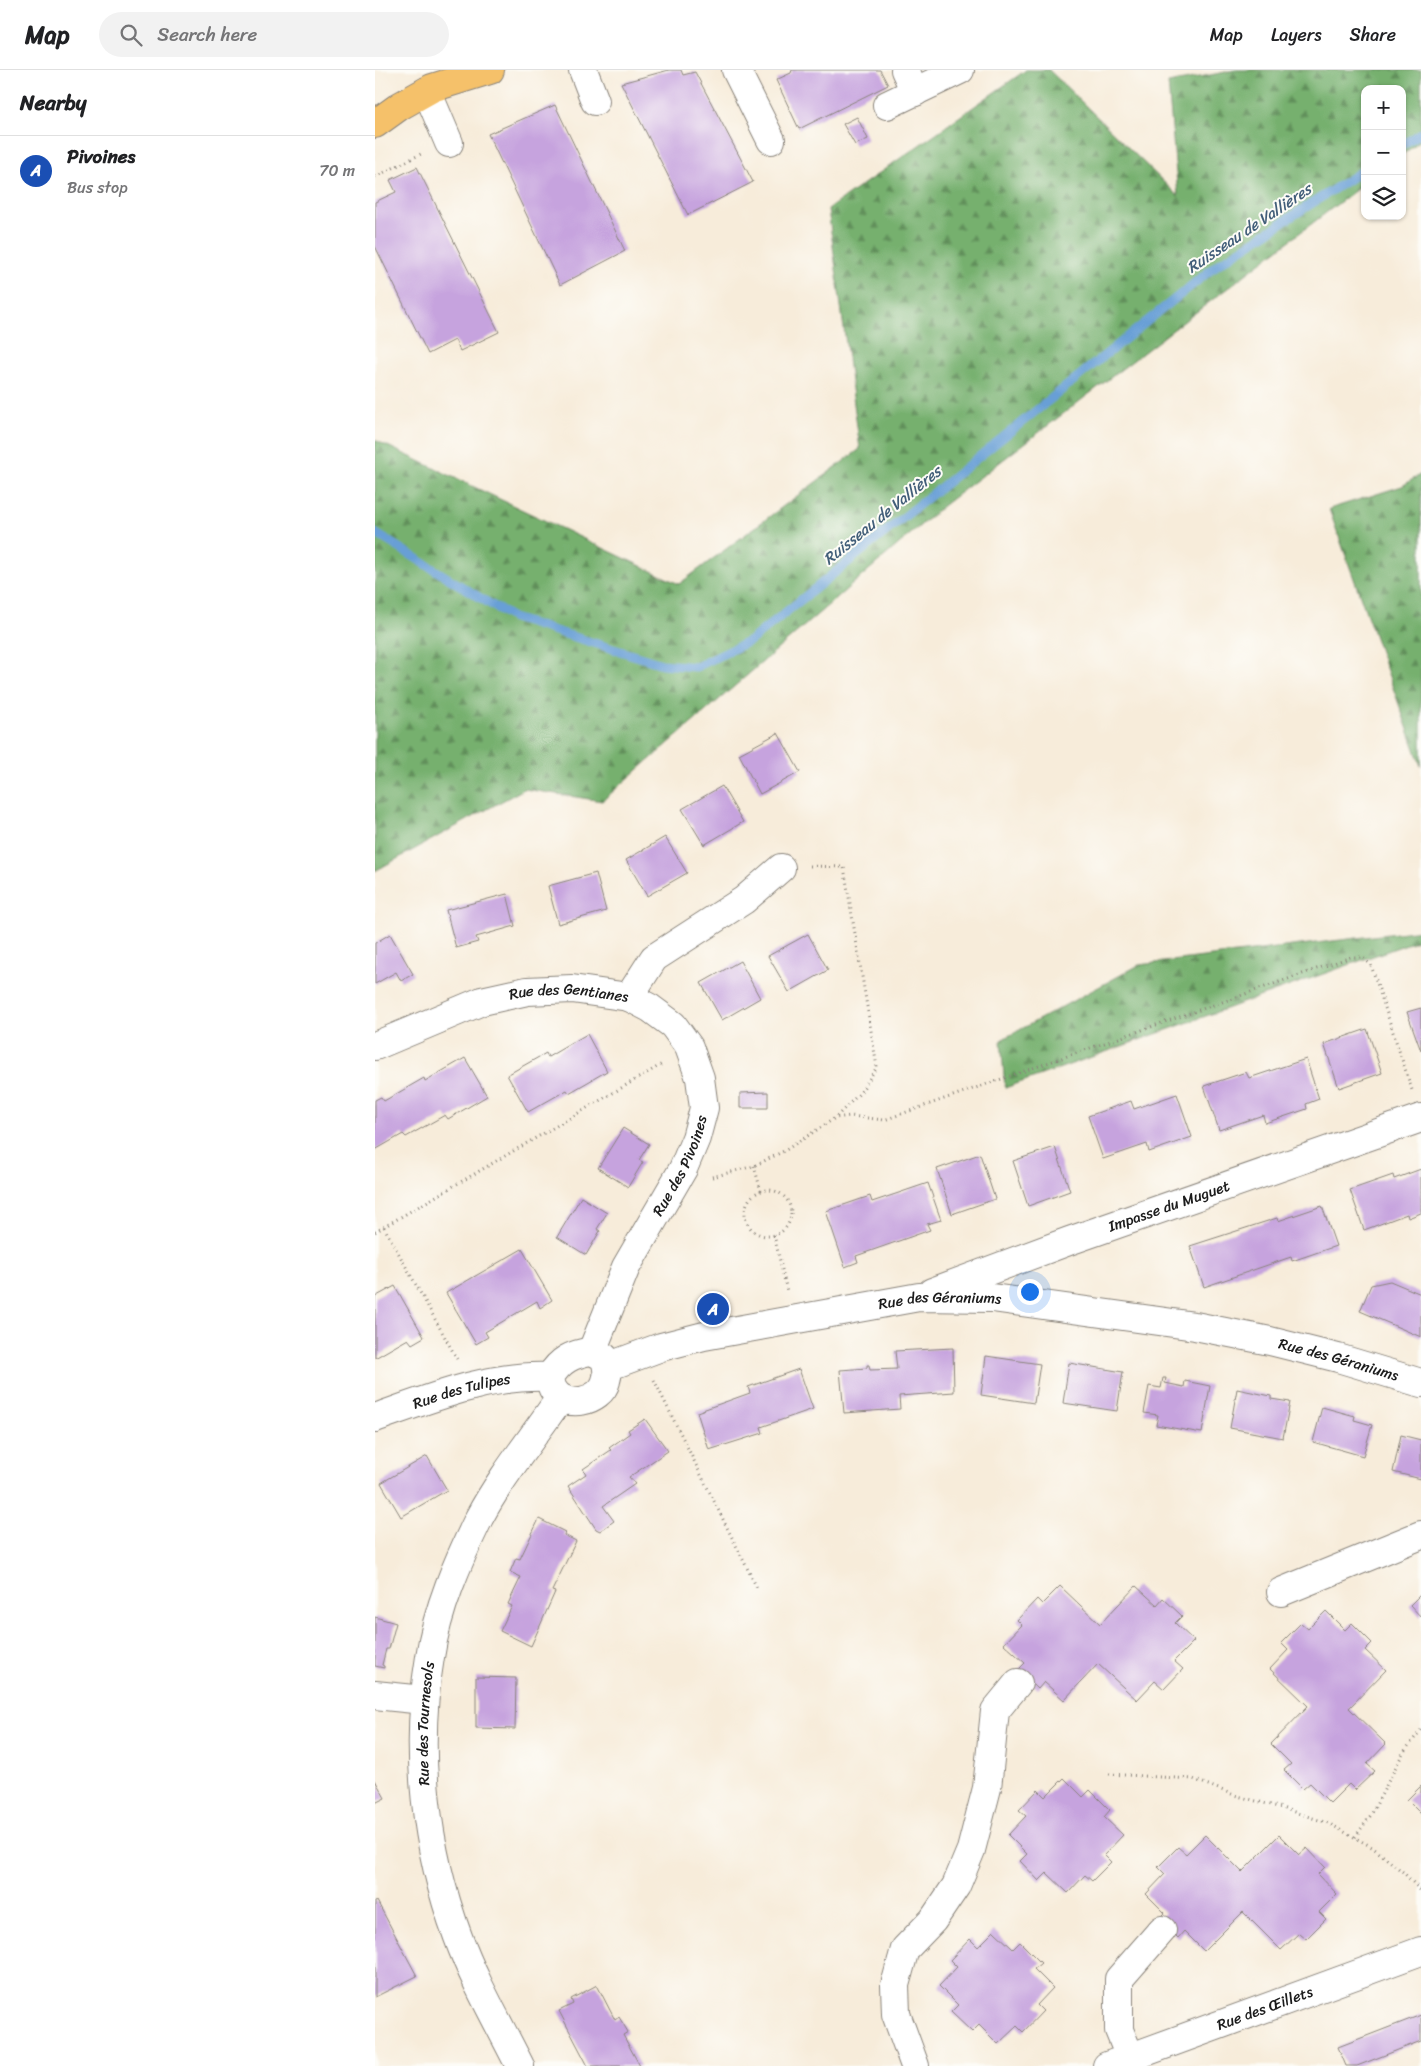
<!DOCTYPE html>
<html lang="en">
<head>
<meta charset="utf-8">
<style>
  body { margin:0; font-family:Sriracha,sans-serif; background:#f2f2f2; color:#202124 }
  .controls { position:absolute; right:15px; top:15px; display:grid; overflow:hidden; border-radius:10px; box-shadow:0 1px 4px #0004 }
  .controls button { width:45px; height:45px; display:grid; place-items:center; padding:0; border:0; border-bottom:1px solid #e0e0e0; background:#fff; color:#202124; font:25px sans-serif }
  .you { position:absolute; left:654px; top:1221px; width:18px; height:18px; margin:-12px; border:4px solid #fff; border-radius:50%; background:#1a73e8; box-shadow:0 0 0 8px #1a73e833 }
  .badge { display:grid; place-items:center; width:32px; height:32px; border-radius:50%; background:#1f6fb2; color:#fff; font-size:16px; font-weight:700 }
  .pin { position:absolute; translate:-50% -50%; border:2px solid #fff; box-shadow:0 1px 5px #0006 }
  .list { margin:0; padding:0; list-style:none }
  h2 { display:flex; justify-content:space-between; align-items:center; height:65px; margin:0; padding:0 20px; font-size:21px }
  h2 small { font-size:16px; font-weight:400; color:#757577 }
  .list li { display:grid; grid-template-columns:32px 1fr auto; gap:15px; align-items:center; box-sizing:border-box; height:70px; padding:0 20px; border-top:1px solid #e0e0e0 }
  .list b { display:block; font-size:19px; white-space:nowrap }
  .list p { margin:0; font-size:16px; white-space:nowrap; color:#757577 }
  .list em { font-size:16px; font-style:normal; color:#757577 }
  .icon { flex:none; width:28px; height:28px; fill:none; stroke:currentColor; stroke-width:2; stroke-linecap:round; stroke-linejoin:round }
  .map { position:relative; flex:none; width:1046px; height:1996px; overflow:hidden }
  header { display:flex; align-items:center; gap:30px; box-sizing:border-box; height:70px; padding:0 25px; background:#fff; border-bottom:1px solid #e0e0e0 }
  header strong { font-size:24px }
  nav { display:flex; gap:28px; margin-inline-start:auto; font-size:18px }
  .search { width:350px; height:45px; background:#f2f2f2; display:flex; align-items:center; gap:12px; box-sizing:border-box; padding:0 18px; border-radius:28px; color:#757577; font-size:19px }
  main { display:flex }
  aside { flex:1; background:#fff }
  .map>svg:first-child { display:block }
</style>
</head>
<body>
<header>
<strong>Map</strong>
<div class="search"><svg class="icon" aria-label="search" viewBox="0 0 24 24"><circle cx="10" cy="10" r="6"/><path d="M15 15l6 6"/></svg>Search here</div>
<nav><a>Map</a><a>Layers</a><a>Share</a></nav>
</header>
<main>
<aside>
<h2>Nearby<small></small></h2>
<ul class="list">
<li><span class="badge" style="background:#1a4fb4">A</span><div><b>Pivoines</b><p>Bus stop</p></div><em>70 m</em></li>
</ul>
</aside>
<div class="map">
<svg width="1046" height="1996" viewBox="0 0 1046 1996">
  <defs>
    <pattern id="forest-firs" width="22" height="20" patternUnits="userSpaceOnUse" patternTransform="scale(1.25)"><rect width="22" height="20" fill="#76b06e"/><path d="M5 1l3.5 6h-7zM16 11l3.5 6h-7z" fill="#608e5a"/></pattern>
  </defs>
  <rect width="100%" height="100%" fill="#fdfcf7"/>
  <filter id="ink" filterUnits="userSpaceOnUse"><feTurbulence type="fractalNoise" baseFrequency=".02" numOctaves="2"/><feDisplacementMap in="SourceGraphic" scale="10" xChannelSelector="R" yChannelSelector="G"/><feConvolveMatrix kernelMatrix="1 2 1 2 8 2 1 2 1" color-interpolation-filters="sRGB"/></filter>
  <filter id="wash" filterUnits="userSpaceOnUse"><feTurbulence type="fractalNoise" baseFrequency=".0096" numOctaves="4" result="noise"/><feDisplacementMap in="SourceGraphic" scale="20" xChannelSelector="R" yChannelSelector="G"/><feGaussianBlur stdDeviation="1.12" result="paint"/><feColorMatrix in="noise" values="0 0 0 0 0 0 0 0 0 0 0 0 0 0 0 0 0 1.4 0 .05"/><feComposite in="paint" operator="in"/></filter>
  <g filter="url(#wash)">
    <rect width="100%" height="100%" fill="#f7ecda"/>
    <g fill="url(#forest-firs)" stroke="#496645">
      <path d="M651 0H674L803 126 793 13 861 0H1046V70L1027 85V19H990V113L569 435 227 731 149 719 0 801V370L304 514 485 379 453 139Z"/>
      <path d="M1046 404V696L954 439 1027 416Z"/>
      <path d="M1046 860V869L630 1018 626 970 764 895Z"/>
    </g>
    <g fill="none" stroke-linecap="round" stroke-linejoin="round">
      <g stroke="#689fd6" stroke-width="9">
        <path d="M1027 75 1046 63"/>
        <path d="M0 463 138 548 287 594 321 597 375 571 842 195 990 99"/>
      </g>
    </g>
    <g id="blocks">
      <g fill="#c6a3de">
        <path d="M294 0H306L308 5 320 2 378 112 313 145 246 13Z"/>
        <path d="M417 0H505L513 15 424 59 401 10 416 3Z"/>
        <path d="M180 35 250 181 185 215 113 64Z"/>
        <path d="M482 47 493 69 480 75 468 54Z"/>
        <path d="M42 97 124 262 85 281 80 270 53 284 0 176V132L21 122 15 110Z"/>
        <path d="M403 663 425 702 385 724 364 684Z"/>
        <path d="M347 716 368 752 329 775 307 739Z"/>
        <path d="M290 767 312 803 272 826 251 790Z"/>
        <path d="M221 803 231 841 183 854 173 816Z"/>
        <path d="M132 824 140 856 101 867 103 872 81 878 71 840Z"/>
        <path d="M15 864 38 904 26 911 21 902 0 914V873Z"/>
        <path d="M433 864 453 900 414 922 393 886Z"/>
        <path d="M365 891 385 928 347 950 326 913Z"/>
        <path d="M1046 938V981L1032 942Z"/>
        <path d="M992 959 1007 1003 964 1018 949 974Z"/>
        <path d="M212 964 232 1001 194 1023 192 1020 153 1042 132 1005 171 983 173 987Z"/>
        <path d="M90 988 112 1026 73 1049 70 1045 31 1067 28 1064 0 1080V1030L6 1027 9 1031 49 1008 50 1011Z"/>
        <path d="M931 989 944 1029 931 1034 932 1039 890 1053 888 1045 844 1060 829 1016 871 1002 874 1008Z"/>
        <path d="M393 1022V1038H365V1023Z"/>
        <path d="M802 1024 817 1067 774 1082 772 1074 728 1089 713 1046 756 1031 759 1039Z"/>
        <path d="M248 1058 274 1074 264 1090 268 1092 253 1117 223 1098Z"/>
        <path d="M680 1077 695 1121 653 1136 638 1091Z"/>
        <path d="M605 1084 620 1129 577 1144 562 1099Z"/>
        <path d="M1046 1099V1143L1033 1148 1032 1144 989 1160 975 1120 1018 1105 1019 1109Z"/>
        <path d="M553 1113 566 1150 552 1154 555 1160 481 1186 483 1192 470 1197 451 1141 495 1126 497 1132Z"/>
        <path d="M206 1127 232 1143 222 1159 225 1161 211 1185 182 1167Z"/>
        <path d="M947 1136 961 1176 917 1191 916 1187 829 1217 815 1176 902 1148 903 1151Z"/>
        <path d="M147 1179 177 1230 165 1238 162 1231 110 1262 113 1267 101 1274 71 1223Z"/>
        <path d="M1015 1211 1046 1224V1267L985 1241 996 1215Z"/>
        <path d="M20 1216 49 1267 37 1274 33 1269 0 1288V1227Z"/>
        <path d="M578 1278 579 1322 524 1326 525 1339 469 1343 465 1300 492 1298V1295H494L495 1300 522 1299 520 1281Z"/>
        <path d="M611 1286 665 1294 659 1333 606 1325Z"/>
        <path d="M694 1293 748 1302 742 1341 688 1333Z"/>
        <path d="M424 1299 438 1339 386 1357 388 1363 334 1380 322 1342 375 1323 373 1317Z"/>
        <path d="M788 1308H791L790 1313 809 1317 810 1311 835 1316 827 1363 781 1355 783 1345 769 1343 774 1316 786 1318Z"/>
        <path d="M862 1319 896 1326V1329L915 1332 908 1368 855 1358Z"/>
        <path d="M947 1337 980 1346 979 1350 997 1355 988 1386 938 1372Z"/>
        <path d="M270 1349 293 1381 254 1407 260 1414 228 1436 239 1451 225 1461 221 1459 193 1416 211 1404 208 1399 236 1380 234 1378 255 1363 253 1360Z"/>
        <path d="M1026 1365 1046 1370V1409L1018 1402Z"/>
        <path d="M52 1386 72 1420 26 1447 6 1413Z"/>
        <path d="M164 1449 190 1462 189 1465 201 1471 177 1521 180 1522 156 1576 125 1561 137 1536 133 1534 146 1507 135 1502 141 1488 145 1489Z"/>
        <path d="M685 1516 725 1554 761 1516 782 1535 788 1528 807 1546 800 1553 819 1571 799 1591 808 1599 789 1619 780 1611 762 1630 723 1594 689 1630 669 1612 663 1619 643 1600 650 1593 629 1574 647 1555 642 1550 662 1529 667 1534Z"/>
        <path d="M1046 1524V1547L1035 1535Z"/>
        <path d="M951 1541 970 1560 977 1553 997 1573 990 1580 1011 1600 974 1638 1011 1674 992 1694 1000 1701 980 1720 974 1714 955 1733 935 1713 928 1719 909 1700 916 1694 896 1674 933 1636 895 1599 913 1580 906 1573 926 1553 933 1559Z"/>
        <path d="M0 1547 21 1553 14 1579H11L7 1595 9 1596V1598L0 1596Z"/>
        <path d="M101 1607 141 1608 140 1659 101 1658Z"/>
        <path d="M689 1708 708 1727 715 1720 735 1740 729 1747 748 1765 729 1785 736 1792 717 1811 710 1805 693 1823 672 1803 664 1811 645 1791 652 1784 633 1765 651 1746 644 1740 663 1720 670 1727Z"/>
        <path d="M0 1710 10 1728 0 1733Z"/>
        <path d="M1046 1716V1744L1032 1730Z"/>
        <path d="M830 1765 867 1802 904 1765 924 1785 932 1778 950 1797 943 1804 962 1824 944 1842 951 1849 931 1869 924 1863 906 1880 868 1842 829 1881 809 1861 803 1868 784 1849 790 1843 771 1824 790 1804 783 1797 803 1777 811 1784Z"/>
        <path d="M2 1831 42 1906 0 1927V1832Z"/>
        <path d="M619 1861 638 1879 645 1872 666 1893 659 1899 678 1918 662 1935 668 1941 648 1962 642 1956 623 1974 604 1955 597 1962 576 1942 583 1935 564 1916 582 1897 575 1890 595 1869 603 1877Z"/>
        <path d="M222 1915 240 1950 244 1947 253 1962 248 1965 265 1996H213L184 1941 198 1934 196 1929Z"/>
        <path d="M1046 1945V1971L982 1996H971L963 1977Z"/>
      </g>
    </g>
  </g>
  <g filter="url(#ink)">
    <use href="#blocks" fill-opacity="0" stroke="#8a847b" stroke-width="1"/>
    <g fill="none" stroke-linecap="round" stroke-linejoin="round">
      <g stroke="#8a847b" stroke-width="30">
        <g id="minor">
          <path d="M208 0 220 31"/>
          <path d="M361 0 396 70"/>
          <path d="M530 0 540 22"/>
          <path d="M52 21 74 73"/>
          <path d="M512 35 585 0"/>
          <path id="s1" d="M0 976 107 931 152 921 197 919 254 927 279 888 369 830 406 798"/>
          <path id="s2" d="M557 1222 694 1171 1046 1048"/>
          <path id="s3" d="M217 1281 251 1197 308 1099 321 1068 329 1038 325 1008 314 977 298 955 275 938 254 927"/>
          <path d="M217 1281 229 1287C232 1295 234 1303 231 1311 226 1332 189 1340 178 1319 176 1316 176 1311 175 1307 185 1290 197 1284 217 1281Z"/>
          <path id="s4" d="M232 1297 286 1277 329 1266 544 1227 617 1228 820 1256 895 1271 963 1288 1046 1313"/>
          <path id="s5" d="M0 1348C56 1328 115 1304 175 1307"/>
          <path d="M906 1522 1046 1465"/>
          <path d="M0 1625 49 1630"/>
          <path d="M755 1987 744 1960V1909L787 1860"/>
          <path id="s6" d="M145 1996C124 1954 99 1911 83 1867 50 1778 39 1681 55 1587 62 1539 83 1491 104 1448 124 1410 153 1374 178 1338L188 1329"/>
          <path d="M540 1996 521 1944 520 1915 530 1879 558 1850 581 1816 596 1780 612 1718 620 1641 643 1613"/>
          <path id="s7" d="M732 1996 1046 1881"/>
        </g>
      </g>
      <g stroke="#8a847b" stroke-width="30">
        <path id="major" d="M0 54 25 36 57 18 115 0"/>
      </g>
      <g stroke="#8a847b" stroke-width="3" stroke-dasharray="1 4" stroke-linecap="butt">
        <path d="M0 107 46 84"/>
        <path d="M435 796 469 797 502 997 485 1023 460 1048"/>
        <path d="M379 1096 386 1121"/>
        <path d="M337 1107 379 1096 411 1080 460 1048 476 1046 509 1050 976 887H987L996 895 1037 1020"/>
        <circle cx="393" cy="1143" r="23"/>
        <path d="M9 1157 82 1289"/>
        <path d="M0 1162 289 993"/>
        <path d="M399 1165 412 1221"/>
        <path d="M279 1310 383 1520"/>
        <path d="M734 1704 818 1709 859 1725 907 1738 953 1753 997 1777 1028 1802 1046 1821"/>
        <path d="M980 1767 996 1745 1028 1683 1046 1660"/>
      </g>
      <use href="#minor" stroke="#fff" stroke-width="28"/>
      <use href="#major" stroke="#f5c16b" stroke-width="28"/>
    </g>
  </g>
  <g text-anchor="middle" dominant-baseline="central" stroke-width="4" stroke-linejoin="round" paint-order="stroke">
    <g font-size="15" fill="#1c1c1c" stroke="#fdfcf7">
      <text stroke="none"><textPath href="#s1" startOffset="204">Rue des Gentianes</textPath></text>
      <text stroke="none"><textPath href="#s3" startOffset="206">Rue des Pivoines</textPath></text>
      <text stroke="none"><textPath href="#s2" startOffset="252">Impasse du Muguet</textPath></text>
      <text stroke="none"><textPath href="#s4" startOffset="341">Rue des Géraniums</textPath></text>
      <text stroke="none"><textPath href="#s4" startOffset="746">Rue des Géraniums</textPath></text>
      <text stroke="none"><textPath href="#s5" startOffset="91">Rue des Tulipes</textPath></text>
      <text stroke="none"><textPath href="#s6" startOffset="361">Rue des Tournesols</textPath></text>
      <text stroke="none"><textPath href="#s7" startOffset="168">Rue des Œillets</textPath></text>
    </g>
    <g font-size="16" font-style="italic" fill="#425e79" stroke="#fdfcf7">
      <text transform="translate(874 158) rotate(-34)">Ruisseau de Vallières</text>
      <text transform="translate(507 445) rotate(-39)">Ruisseau de Vallières</text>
    </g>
  </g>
</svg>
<div class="controls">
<button>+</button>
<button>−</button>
<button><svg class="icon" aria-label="layers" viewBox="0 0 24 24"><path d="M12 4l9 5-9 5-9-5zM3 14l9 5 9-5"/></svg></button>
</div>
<div class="you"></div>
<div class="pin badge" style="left:338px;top:1239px;background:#1a4fb4">A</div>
</div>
</main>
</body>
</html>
